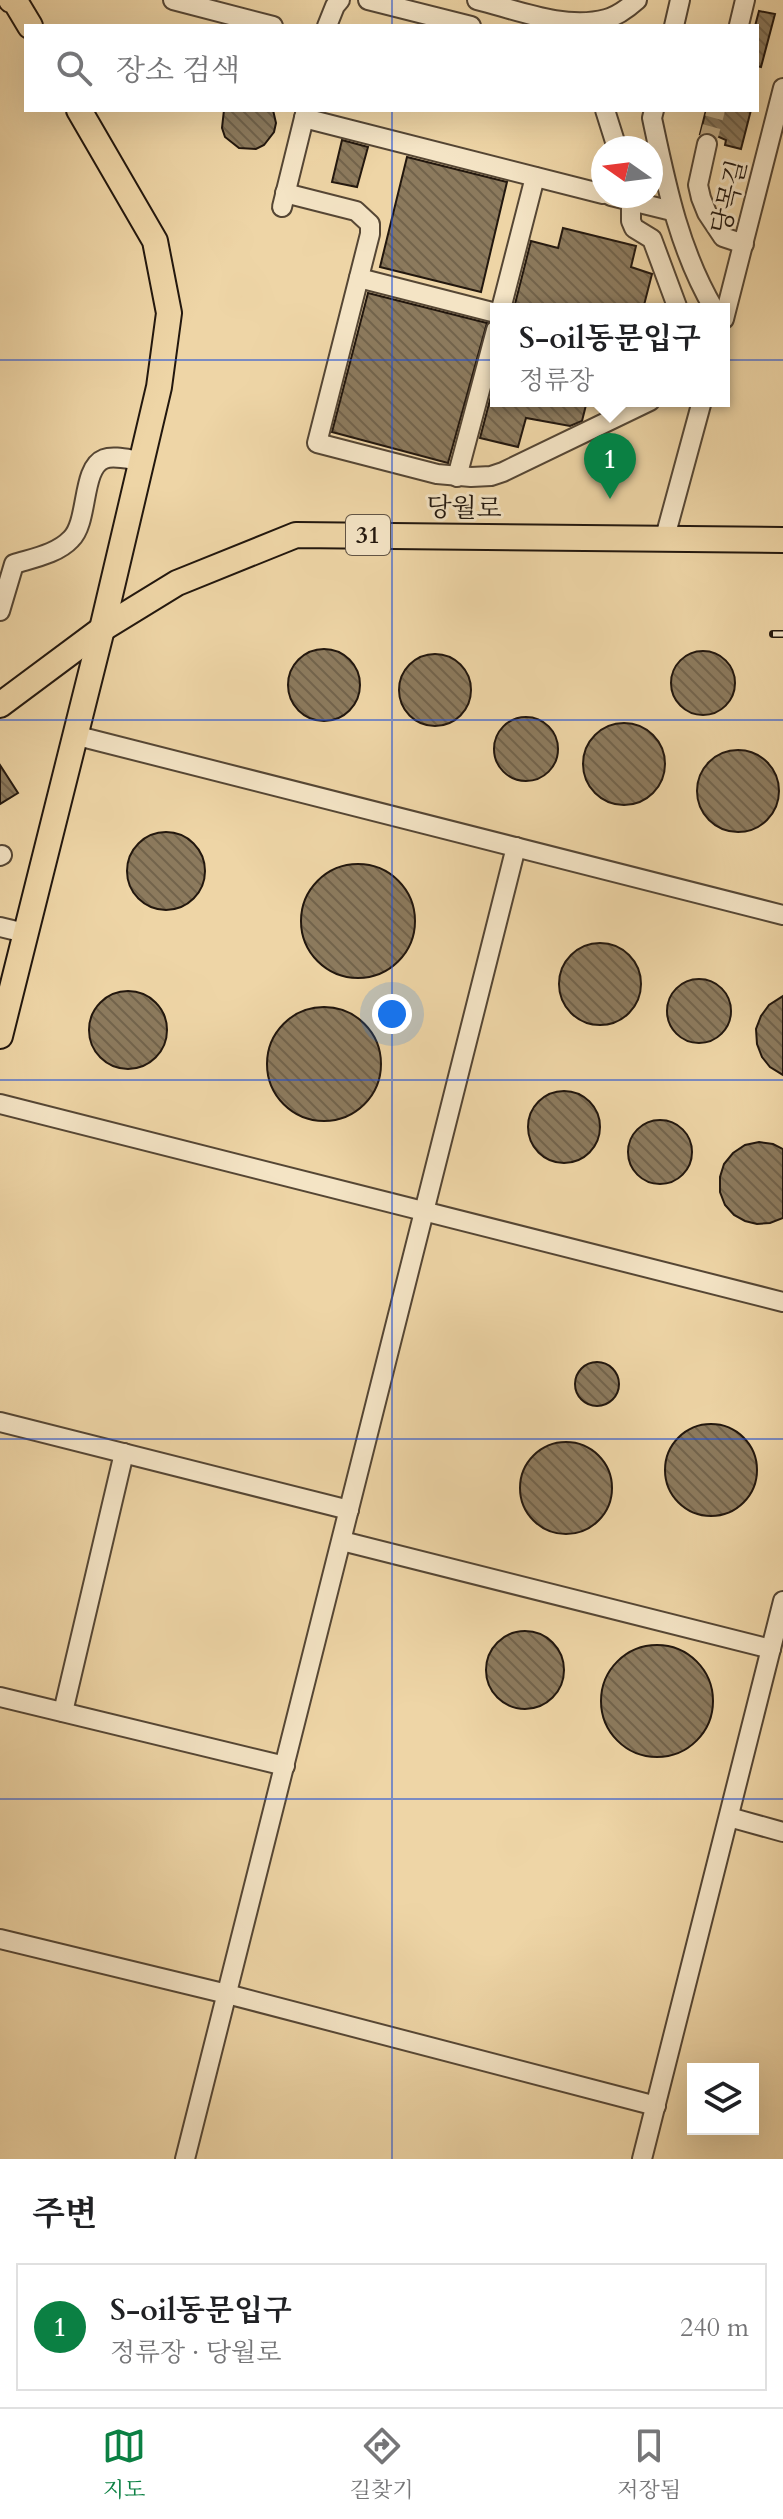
<!DOCTYPE html>
<html lang="ko">
<head>
<meta charset="utf-8">
<style>
  body { margin:0; font-family:Cardo,"Noto Serif KR",serif; background:#f2f2f2; color:#202124 }
  .controls { position:absolute; right:24px; bottom:24px; display:grid; overflow:hidden; border-radius:0px; box-shadow:0 8px 32px #0002 }
  .controls button { width:72px; height:72px; display:grid; place-items:center; padding:0; border:0; border-bottom:2px solid #e0e0e0; background:#fff; color:#202124; font:40px sans-serif }
  .compass { position:absolute; left:591px; top:136px; width:72px; height:72px; border-radius:50%; background:#fff; box-shadow:0 8px 32px #0002; rotate:284deg }
  .you { position:absolute; left:392px; top:1014px; width:28px; height:28px; margin:-20px; border:6px solid #fff; border-radius:50%; background:#1a73e8; box-shadow:0 0 0 12px #1a73e833 }
  .badge { display:grid; place-items:center; width:52px; height:52px; border-radius:50%; background:#0b8043; color:#fff; font-size:26px; font-weight:700 }
  .pin { position:absolute; translate:-50% -66px; filter:drop-shadow(0 2px 4px #0008) }
  .pin::after { content:''; position:absolute; top:42px; width:28px; height:24px; background:inherit; clip-path:polygon(0 0,100% 0,50% 100%) }
  .popup { position:absolute; left:490px; top:303px; width:240px; height:104px; box-sizing:border-box; display:grid; place-content:center; border-radius:0px; background:#fff; filter:drop-shadow(0 2px 6px #0005); font-size:26px; white-space:nowrap; color:#757577 }
  .popup b { font-size:30px; color:#202124 }
  .popup::after { content:''; position:absolute; left:50%; top:100%; margin-left:-16px; border:16px solid transparent; border-top-color:#fff }
  .list { margin:0; padding:0; list-style:none }
  h2 { display:flex; justify-content:space-between; align-items:center; height:104px; margin:0; padding:0 32px; font-size:34px }
  h2 small { font-size:26px; font-weight:400; color:#757577 }
  .list li { display:grid; grid-template-columns:52px 1fr auto; gap:24px; align-items:center; box-sizing:border-box; height:128px; margin:0 16px 16px; padding:0 16px; border:2px solid #e0e0e0; border-radius:0px }
  .list b { display:block; font-size:30px; white-space:nowrap }
  .list p { margin:0; font-size:26px; white-space:nowrap; color:#757577 }
  .list em { font-size:26px; font-style:normal; color:#757577 }
  .icon { flex:none; width:44px; height:44px; fill:none; stroke:currentColor; stroke-width:2; stroke-linecap:round; stroke-linejoin:round }
  .map { position:relative; flex:none; width:783px; height:2159px; overflow:hidden }
  .search { position:absolute; background:#fff; box-shadow:0 8px 32px #0002; left:24px; right:24px; top:24px; height:88px; display:flex; align-items:center; gap:20px; box-sizing:border-box; padding:0 28px; border-radius:0px; color:#757577; font-size:30px }
  .sheet { height:248px; background:#fff }
  nav { display:flex; justify-content:space-around; align-items:center; box-sizing:border-box; height:112px; border-top:2px solid #e0e0e0; background:#fff; font-size:22px; color:#757577 }
  nav a { display:grid; justify-items:center; gap:4px }
  nav .on { color:#0b8043 }
  .map>svg:first-child { display:block }
</style>
</head>
<body>
<div class="map">
<svg width="783" height="2159" viewBox="0 0 783 2159">
  <defs>
    <pattern id="building-back-hatch" width="6" height="6" patternUnits="userSpaceOnUse" patternTransform="scale(2)"><rect width="6" height="6" fill="#8c7a5d"/><path d="M-1 5l2 2M0 0l6 6M5-1l2 2" fill="none" stroke="#72634b"/></pattern>
  </defs>
  <rect width="100%" height="100%" fill="#eed5a6"/>
  <filter id="stains"><feTurbulence type="fractalNoise" baseFrequency=".0025" numOctaves="4"/><feColorMatrix values="0 0 0 0 .2 0 0 0 0 .09 0 0 0 0 .02 0 0 0 .5 -.17"/></filter>
  <radialGradient id="worn" r=".72"><stop offset=".6" stop-color="#630" stop-opacity="0"/><stop offset="1" stop-color="#630" stop-opacity=".3"/></radialGradient>
  <g fill="url(#building-back-hatch)" stroke="#22170e" stroke-width="2">
    <path d="M759 11 775 14 761 67 757 66 755 26Z"/>
    <path d="M224 110H273L276 123 274 132 264 145 256 149 239 148 225 137 222 128Z"/>
    <path d="M706 110H751L741 149 725 145 726 140 710 133 700 134Z"/>
    <path d="M342 140 368 147 357 187 332 182Z"/>
    <path d="M407 157 507 182 481 292 380 267Z"/>
    <path d="M563 228 636 246 631 267 652 274 643 309H534L515 304 531 241 558 248Z"/>
    <path d="M368 293 487 323 448 463 332 432Z"/>
    <path d="M496 377V401H587L582 421 570 426 526 418 518 447 480 438Z"/>
    <circle cx="324" cy="685" r="36"/>
    <circle cx="703" cy="683" r="32"/>
    <circle cx="435" cy="690" r="36"/>
    <circle cx="526" cy="749" r="32"/>
    <circle cx="624" cy="764" r="41"/>
    <circle cx="738" cy="791" r="41"/>
    <path d="M0 765 18 793 0 804Z"/>
    <circle cx="166" cy="871" r="39"/>
    <circle cx="358" cy="921" r="57"/>
    <circle cx="600" cy="984" r="41"/>
    <circle cx="699" cy="1011" r="32"/>
    <circle cx="128" cy="1030" r="39"/>
    <path d="M783 996V1075L770 1067 762 1057 757 1044 756 1029 761 1016 769 1005Z"/>
    <circle cx="324" cy="1064" r="57"/>
    <circle cx="564" cy="1127" r="36"/>
    <circle cx="660" cy="1152" r="32"/>
    <path d="M759 1142 773 1144 783 1149V1218L770 1223 757 1224 745 1221 734 1215 725 1205 720 1192V1177L724 1164 733 1153 745 1145Z"/>
    <circle cx="597" cy="1384" r="22"/>
    <circle cx="711" cy="1470" r="46"/>
    <circle cx="566" cy="1488" r="46"/>
    <circle cx="525" cy="1670" r="39"/>
    <circle cx="657" cy="1701" r="56"/>
  </g>
  <g fill="none" stroke-linecap="round" stroke-linejoin="round">
    <path stroke="#c5af88" stroke-width="18" stroke-dasharray="18 9" stroke-linecap="butt" d="M707 144 716 110"/>
    <g stroke="#554634" stroke-width="22">
      <g id="minor">
        <path d="M173 0 273 26"/>
        <path d="M368 0 471 26"/>
        <path d="M477 0C517 10 565 30 606 19 618 16 628 8 637 0"/>
        <path d="M739 25 745 0"/>
        <path d="M327 26 335 6 340 0"/>
        <path d="M674 26 680 0"/>
        <path d="M306 110 304 118 603 194"/>
        <path d="M605 110 617 148"/>
        <path d="M654 110 652 118C666 184 679 250 714 309"/>
        <path d="M707 144 698 185 701 198 707 213 723 237 744 244"/>
        <path d="M285 193 356 211 370 224V234L317 443 437 474 471 477 491 476 503 472 650 401"/>
        <path d="M611 196 672 211"/>
        <path d="M631 196V221L634 228 652 239 678 309"/>
        <path d="M282 207 304 118"/>
        <path d="M359 278 496 313"/>
        <path d="M501 309 535 177"/>
        <path d="M724 319 783 88"/>
        <path d="M457 477 496 330"/>
        <path d="M665 537 702 401"/>
        <path d="M0 611 14 564C33 558 57 554 71 539 89 522 81 468 104 459 114 455 131 460 142 461"/>
        <path d="M74 735 783 915"/>
        <path d="M0 856 2 855"/>
        <path d="M0 927 25 933"/>
        <path d="M0 1104 783 1302"/>
        <path d="M0 1422 349 1510"/>
        <path d="M342 1541 771 1649"/>
        <path d="M0 1697 285 1766"/>
        <path d="M63 1712 124 1453"/>
        <path d="M729 1817 783 1832"/>
        <path d="M0 1939 227 1994 656 2106"/>
        <path d="M185 2159 516 847"/>
        <path d="M642 2159 783 1601"/>
      </g>
    </g>
    <g stroke="#22170e" stroke-width="28">
      <g id="major">
        <path d="M11 0 15 1 30 26"/>
        <path d="M0 705 102 629 177 583 296 535 783 540"/>
        <path d="M0 1036 102 629 159 387 169 313 155 241 79 110"/>
      </g>
    </g>
    <use href="#minor" stroke="#f4e4c5" stroke-width="18"/>
    <use href="#major" stroke="#eed5a6" stroke-width="24"/>
    <g stroke="#22170e" stroke-width="8">
      <path id="rail" d="M773 634H783"/>
    </g>
    <use href="#rail" stroke="#f4e4c5" stroke-width="5" stroke-dasharray="15" stroke-linecap="butt"/>
  </g>
  <path fill="none" stroke="#1d4ed8" stroke-width="2" stroke-opacity="0.55" d="M392 0V26M392 110V2159M0 360H783M0 720H783M0 1080H783M0 1439H783M0 1799H783"/>
  <g text-anchor="middle" dominant-baseline="central" stroke-width="6" stroke-linejoin="round" paint-order="stroke">
    <rect fill="#f4e4c5" stroke="#615445" stroke-width="2" x="346" y="515" width="44" height="40" rx="6"/>
    <g font-size="24" font-weight="bold" fill="#22170e">
      <text x="368" y="535">31</text>
    </g>
    <g font-size="26" fill="#22170e" stroke="#f4e4c5">
      <text transform="translate(729 197) rotate(-76)">당목길</text>
      <text transform="translate(464 508) rotate(1)">당월로</text>
    </g>
  </g>
  <rect width="100%" height="100%" filter="url(#stains)"/>
  <rect width="100%" height="100%" fill="url(#worn)"/>
</svg>
<div class="controls">
<button><svg class="icon" aria-label="layers" viewBox="0 0 24 24"><path d="M12 4l9 5-9 5-9-5zM3 14l9 5 9-5"/></svg></button>
</div>
<svg class="compass" viewBox="-18 -18 36 36"><path d="M0-13l5 13h-10z" fill="#e53935"/><path d="M0 13l5-13h-10z" fill="#757577"/></svg>
<div class="you"></div>
<div class="pin badge" style="left:610px;top:499px">1</div>
<div class="popup"><b>S-oil동문입구</b>정류장</div>
<div class="search"><svg class="icon" aria-label="search" viewBox="0 0 24 24"><circle cx="10" cy="10" r="6"/><path d="M15 15l6 6"/></svg>장소 검색</div>
</div>
<section class="sheet">
<h2>주변<small></small></h2>
<ul class="list">
<li><span class="badge">1</span><div><b>S-oil동문입구</b><p>정류장 · 당월로</p></div><em>240 m</em></li>
</ul>
</section>
<nav>
<a class="on"><svg class="icon" aria-label="map" viewBox="0 0 24 24"><path d="M3 6l6-2 6 2 6-2v14l-6 2-6-2-6 2zM9 4v14M15 6v14"/></svg>지도</a>
<a><svg class="icon" aria-label="directions" viewBox="0 0 24 24"><path d="M12 3l9 9-9 9-9-9zM9 14v-3h6M13 9l2 2-2 2"/></svg>길찾기</a>
<a><svg class="icon" aria-label="saved" viewBox="0 0 24 24"><path d="M7 4h10v16l-5-4-5 4z"/></svg>저장됨</a>
</nav>
</body>
</html>
